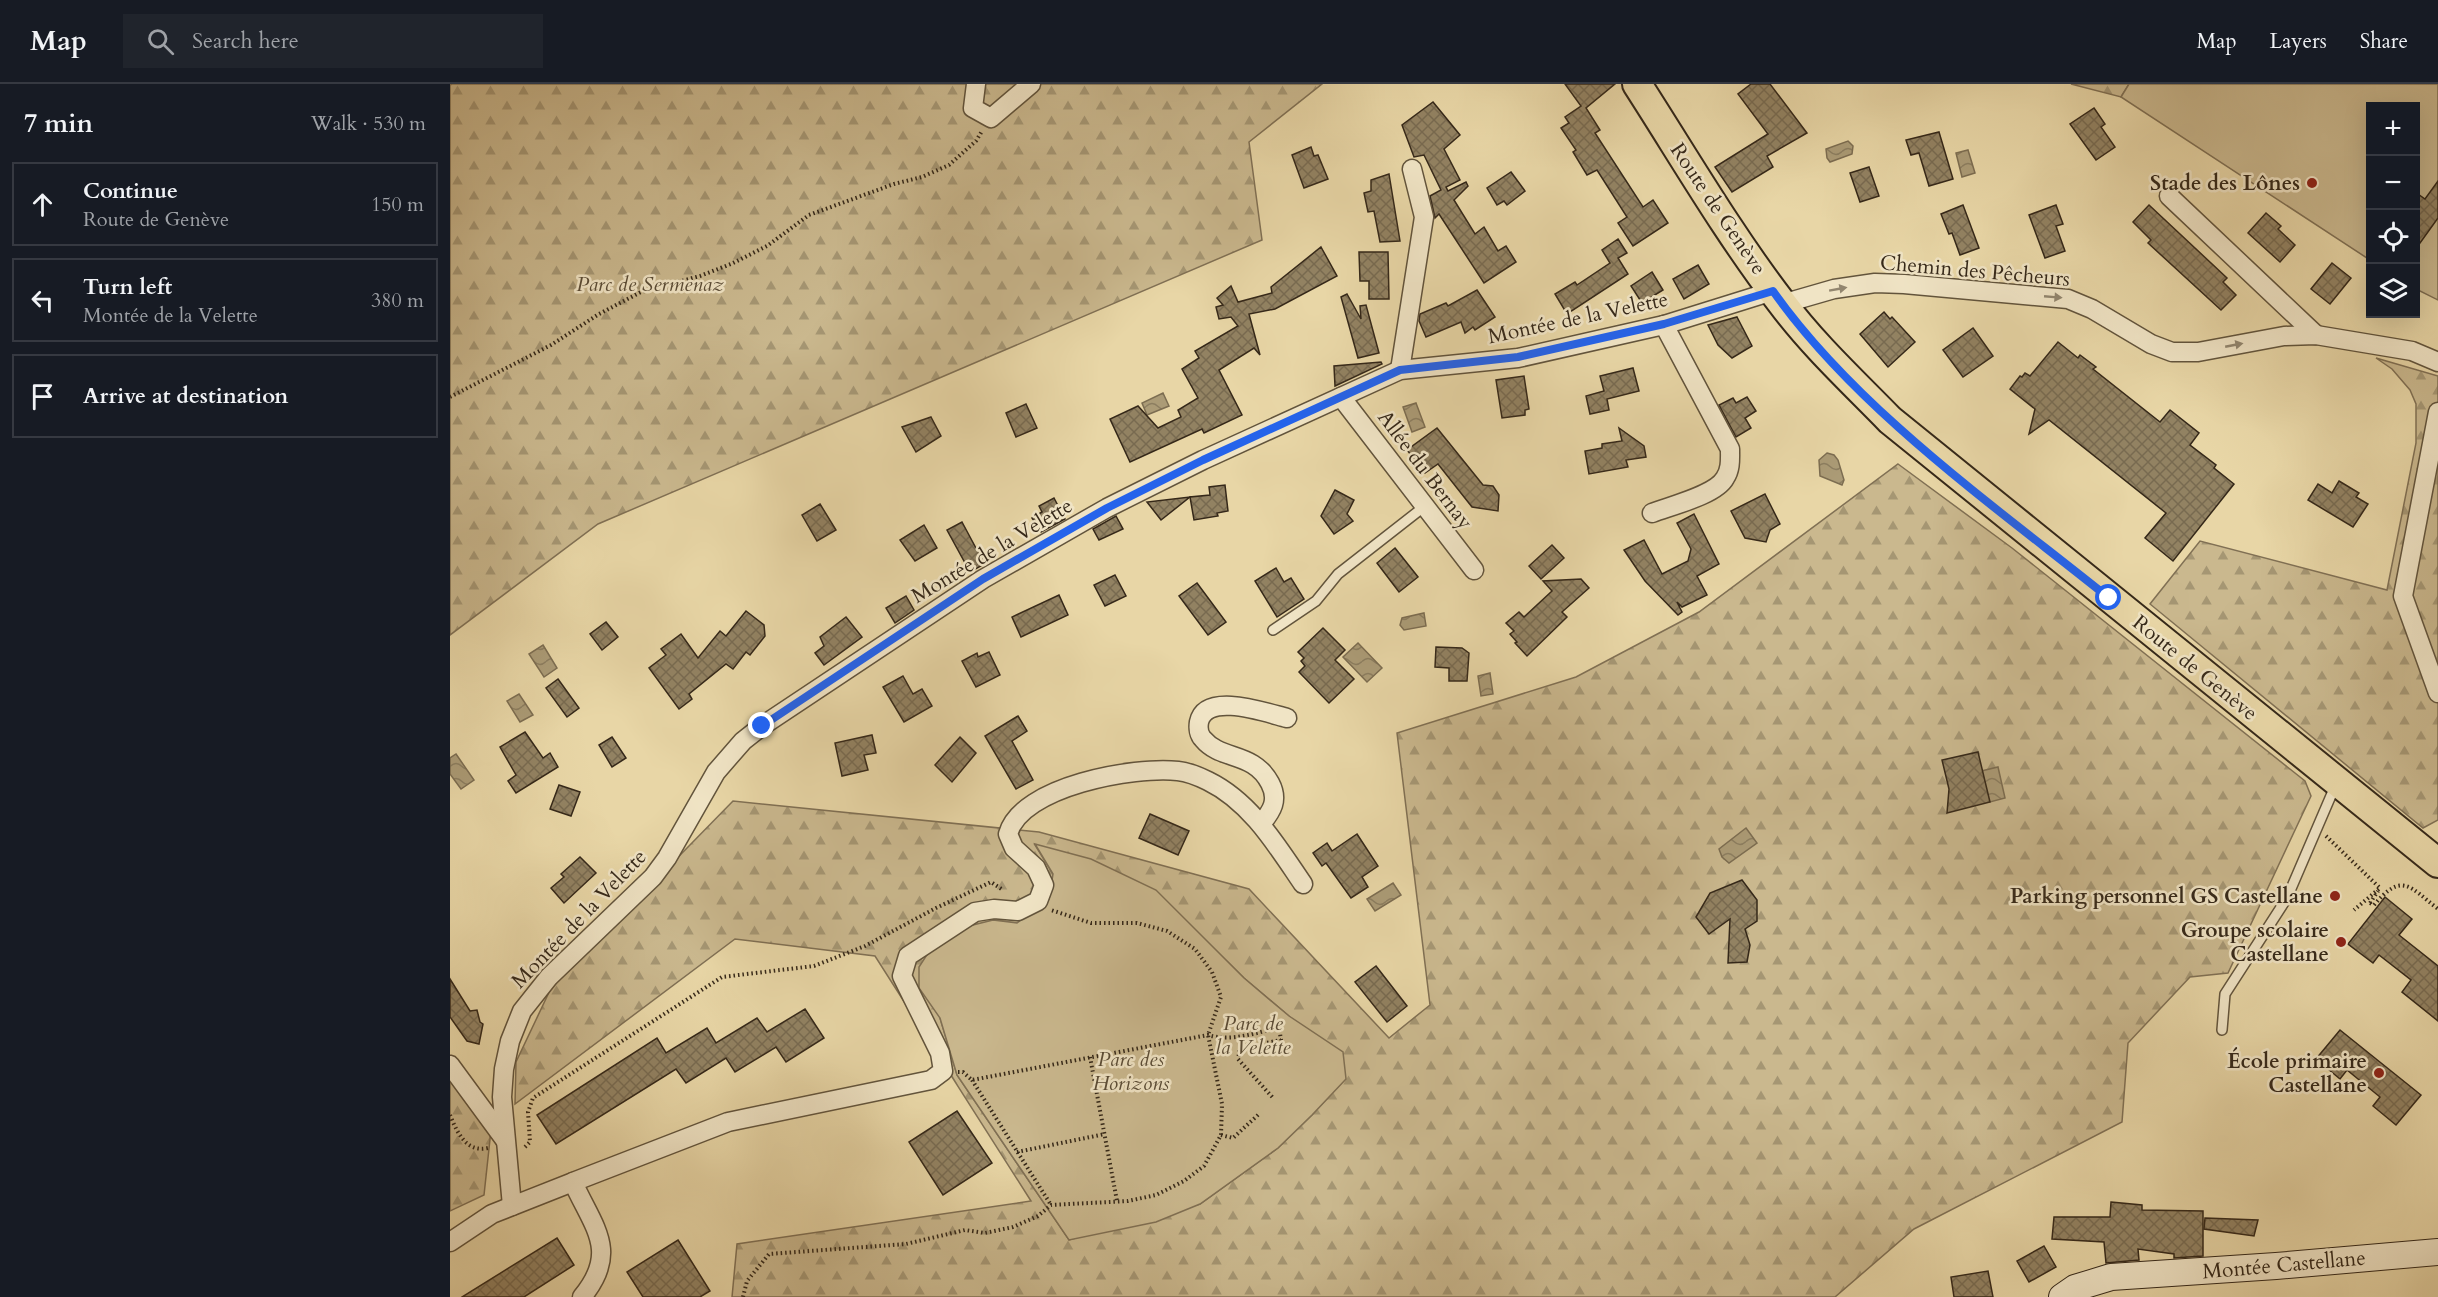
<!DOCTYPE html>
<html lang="en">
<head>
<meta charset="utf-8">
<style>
  body { margin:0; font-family:Cardo,serif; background:#20242c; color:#f1f3f6 }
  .controls { position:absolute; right:18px; top:18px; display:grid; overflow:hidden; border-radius:0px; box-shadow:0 6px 24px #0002 }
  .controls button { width:54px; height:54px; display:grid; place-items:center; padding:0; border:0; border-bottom:2px solid #363941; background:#171b24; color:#f1f3f6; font:30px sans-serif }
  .stop { position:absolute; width:18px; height:18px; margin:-14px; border:4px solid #2563eb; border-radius:50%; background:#fff }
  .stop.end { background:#2563eb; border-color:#fff; box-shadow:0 2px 6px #0008 }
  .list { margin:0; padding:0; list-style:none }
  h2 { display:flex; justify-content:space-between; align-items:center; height:78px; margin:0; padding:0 24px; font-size:26px }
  h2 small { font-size:20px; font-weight:400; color:#9ea1a6 }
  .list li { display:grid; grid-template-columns:39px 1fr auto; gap:18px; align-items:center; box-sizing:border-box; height:84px; margin:0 12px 12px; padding:0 12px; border:2px solid #363941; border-radius:0px }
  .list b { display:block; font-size:22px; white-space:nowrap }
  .list p { margin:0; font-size:20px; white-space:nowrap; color:#9ea1a6 }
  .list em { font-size:20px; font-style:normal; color:#9ea1a6 }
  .icon { flex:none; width:33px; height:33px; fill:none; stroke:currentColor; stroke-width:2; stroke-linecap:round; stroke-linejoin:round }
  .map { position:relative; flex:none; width:1988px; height:1213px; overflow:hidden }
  header { display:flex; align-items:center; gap:36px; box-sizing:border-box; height:84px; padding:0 30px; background:#171b24; border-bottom:2px solid #363941 }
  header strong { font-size:28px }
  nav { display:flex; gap:33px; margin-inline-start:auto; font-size:21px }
  .search { width:420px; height:54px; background:#20242c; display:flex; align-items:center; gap:15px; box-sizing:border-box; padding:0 21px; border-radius:0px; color:#9ea1a6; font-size:22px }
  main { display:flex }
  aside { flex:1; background:#171b24 }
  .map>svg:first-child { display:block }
</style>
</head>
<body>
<header>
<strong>Map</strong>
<div class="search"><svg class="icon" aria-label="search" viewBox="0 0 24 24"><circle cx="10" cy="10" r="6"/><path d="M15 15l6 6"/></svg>Search here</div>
<nav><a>Map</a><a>Layers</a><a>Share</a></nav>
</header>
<main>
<aside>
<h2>7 min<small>Walk · 530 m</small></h2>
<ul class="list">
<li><svg class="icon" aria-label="ahead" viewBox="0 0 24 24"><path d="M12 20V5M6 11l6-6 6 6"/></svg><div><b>Continue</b><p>Route de Genève</p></div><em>150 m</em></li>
<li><svg class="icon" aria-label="left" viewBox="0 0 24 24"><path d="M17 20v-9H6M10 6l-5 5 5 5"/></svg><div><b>Turn left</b><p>Montée de la Velette</p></div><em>380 m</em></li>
<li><svg class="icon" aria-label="arrive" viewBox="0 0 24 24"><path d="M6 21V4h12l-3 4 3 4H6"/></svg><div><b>Arrive at destination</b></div></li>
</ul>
</aside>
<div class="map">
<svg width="1988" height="1213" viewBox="0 0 1988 1213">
  <defs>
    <pattern id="forest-firs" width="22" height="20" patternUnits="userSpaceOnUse" patternTransform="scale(1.5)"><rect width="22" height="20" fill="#cab88e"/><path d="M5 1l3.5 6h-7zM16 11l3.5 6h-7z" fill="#a59673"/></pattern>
    <pattern id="water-waves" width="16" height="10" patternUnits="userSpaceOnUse" patternTransform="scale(1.5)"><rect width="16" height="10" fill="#ab9b76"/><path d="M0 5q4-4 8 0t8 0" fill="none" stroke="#8c7e60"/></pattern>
    <pattern id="building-cross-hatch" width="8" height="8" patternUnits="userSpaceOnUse" patternTransform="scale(1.5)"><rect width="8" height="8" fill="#928262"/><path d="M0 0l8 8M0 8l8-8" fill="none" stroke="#786a50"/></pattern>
  </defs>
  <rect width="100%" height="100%" fill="#e8d6a6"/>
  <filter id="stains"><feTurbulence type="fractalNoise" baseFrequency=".00333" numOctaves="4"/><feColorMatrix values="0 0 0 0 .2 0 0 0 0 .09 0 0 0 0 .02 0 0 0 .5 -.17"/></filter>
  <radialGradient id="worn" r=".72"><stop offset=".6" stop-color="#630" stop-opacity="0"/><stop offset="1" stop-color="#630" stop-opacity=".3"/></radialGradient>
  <g fill="url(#forest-firs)" stroke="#807054" stroke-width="1.5" fill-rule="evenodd">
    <path d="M2 0H872L799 58 812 156 148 440 0 551V1Z"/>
    <path d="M1621 0H1679L1671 13Z"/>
    <path d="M1926 274 1988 292V736L1973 744 1700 520 1750 457 1937 506 1966 359V320L1960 306 1942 285Z"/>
    <path d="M1448 380 1562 464 1855 697 1861 712 1778 889 1740 893 1678 959 1672 1038 1464 1145 1385 1213H282L287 1160 581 1117 425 872 285 855 65 1020 66 978 102 902 283 717 589 748 799 805 939 954 980 921 947 649 1126 593 1249 528ZM585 761 706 807 794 894 839 932 895 995 862 1031 828 1064 750 1120 619 1156 507 991 490 934 543 836 567 839 600 815 603 790Z"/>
    <path d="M0 992 41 1046 34 1111 0 1127Z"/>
  </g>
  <g fill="#cab88e" stroke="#807054" stroke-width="1.5">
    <path d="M1679 0H1988V216L1966 205V22H1920V176L1671 13Z"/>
    <path d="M585 760 641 775 706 806 794 894 839 932 893 968 896 995 862 1031 828 1064 750 1120 706 1138 619 1156 507 991 490 934 469 904V883L478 869 519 842 543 836 567 839 599 815 603 790Z"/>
  </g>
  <g fill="url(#water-waves)" stroke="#7c6d51" stroke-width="1.5">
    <path d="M1398 57 1403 62 1402 70 1380 78 1377 74 1376 65Z"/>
    <path d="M1518 66 1525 89 1512 93 1506 69Z"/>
    <path d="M713 309 719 322 697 331 692 319Z"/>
    <path d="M966 319 975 343 962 348 953 323Z"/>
    <path d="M1377 369 1384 371 1388 376 1394 396 1392 401 1370 392 1369 376Z"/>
    <path d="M974 529 976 542 954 546 950 541 952 534Z"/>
    <path d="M908 559 932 584 917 598 893 573Z"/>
    <path d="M93 561 107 584 94 593 79 570Z"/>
    <path d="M1040 589 1043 610 1031 612 1028 592Z"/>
    <path d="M69 610 83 631 70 638 57 617Z"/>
    <path d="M6 670 24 696 11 705 0 690V674Z"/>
    <path d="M1548 683 1555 714 1540 718 1523 689Z"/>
    <path d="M1296 744 1307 759 1279 779 1272 773 1269 765Z"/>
    <path d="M943 799 951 811 925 827 917 815Z"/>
  </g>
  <g fill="url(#building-cross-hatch)" stroke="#352819" stroke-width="1.5">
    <path d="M1115 0H1165L1136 24 1150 46 1145 49 1193 123 1203 116 1218 139 1183 162 1168 139 1177 133 1147 86 1137 91 1123 68 1126 66 1111 44 1119 39 1115 33 1131 22Z"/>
    <path d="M1301 0H1320L1357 49 1317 72 1323 83 1282 108 1265 83 1318 50 1288 10Z"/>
    <path d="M983 18 1010 51 994 65 1010 96 996 103 998 107 1016 98 1018 102 1004 116 1025 150 1034 143 1048 167 1056 162 1066 178 1034 199 989 130 985 134 980 112 991 106 974 71 964 73 952 41Z"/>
    <path d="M1644 24 1655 40 1651 43 1665 63 1646 76 1620 40Z"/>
    <path d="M1489 48 1503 95 1479 102 1469 69 1461 71 1456 56Z"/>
    <path d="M861 63 864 72 868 71 878 95 854 104 842 71Z"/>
    <path d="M1419 83 1429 112 1410 118 1400 89Z"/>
    <path d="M1061 88 1075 107 1057 121 1054 117 1047 121 1037 104Z"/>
    <path d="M939 90 950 157 930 158 924 127 918 128 914 109 921 107V96Z"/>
    <path d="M1988 97V134L1965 166V108L1975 115Z"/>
    <path d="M1513 121 1529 164 1510 171 1502 149 1499 150 1491 130Z"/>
    <path d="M1606 121 1613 140 1606 142 1615 167 1595 174 1579 131Z"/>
    <path d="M1699 121 1777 194 1773 198 1786 211 1771 226 1698 159 1701 156 1683 138Z"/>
    <path d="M1816 129 1831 142 1828 145 1845 161 1830 178 1798 149Z"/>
    <path d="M1168 155 1177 169 1168 174 1178 190 1117 230 1105 210 1125 198 1127 201 1160 179 1152 166Z"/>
    <path d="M871 163 887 192 825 225 799 230 810 271 804 264 769 286 792 331 754 349 752 345 680 378 660 335 688 322 708 344 731 333 728 326 748 314 732 285 749 274 745 267 788 242 781 233 769 235 766 223 773 221 767 214 781 202 788 218 822 209 821 203Z"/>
    <path d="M909 168H938L939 215H919V197H910Z"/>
    <path d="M1882 179 1901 194 1880 220 1861 205Z"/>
    <path d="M1248 181 1259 200 1234 215 1223 195Z"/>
    <path d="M1202 188 1213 206 1192 219 1181 202Z"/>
    <path d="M1027 206 1045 233 1025 246 1023 243 1015 249 1011 238 976 253 969 237 970 230 996 219 998 222Z"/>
    <path d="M897 210 911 235 910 222 916 221 929 269 908 274 891 213Z"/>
    <path d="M1434 228 1440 235 1442 233 1465 258 1438 283 1410 250Z"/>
    <path d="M1287 233 1302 262 1282 274 1268 261 1258 241Z"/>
    <path d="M1523 244 1543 272 1513 293 1493 266Z"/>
    <path d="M1608 258 1628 274 1630 271 1646 283 1643 285 1710 338 1720 326 1749 349 1740 361 1766 381 1764 384 1784 400 1723 477 1695 454 1716 429 1599 336 1579 350 1585 325 1560 305 1570 292 1572 293 1575 289 1580 292Z"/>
    <path d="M931 278 932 280 885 302 884 282Z"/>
    <path d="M1183 284 1189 307 1157 315 1159 326 1140 330 1136 312 1154 307 1150 292Z"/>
    <path d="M1074 292 1079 325 1075 326V331L1052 334 1046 296Z"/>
    <path d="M1297 313 1306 327 1295 334 1301 344 1286 353 1269 321 1283 314 1286 319Z"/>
    <path d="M576 320 587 344 566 353 556 329Z"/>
    <path d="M481 333 491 352 466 368 452 343Z"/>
    <path d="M987 344 1033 401 1043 402 1049 411 1048 427 1022 423 988 380 975 389 957 366Z"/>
    <path d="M1169 344 1194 362 1196 373 1176 376 1178 383 1139 390 1135 367 1152 364V360L1172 357Z"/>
    <path d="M1889 397 1909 409 1906 413 1918 420 1903 443 1858 416 1868 400 1882 409Z"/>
    <path d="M775 401 778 427 767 429 768 432 744 436 740 413 760 411 759 403Z"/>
    <path d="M885 406 904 416 897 430 903 437 884 450 871 432Z"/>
    <path d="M1315 410 1330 440 1320 446 1316 458 1295 454 1281 427Z"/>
    <path d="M740 413 711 436 697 418Z"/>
    <path d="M604 414 615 435 591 448 582 434 592 428 589 422Z"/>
    <path d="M370 420 386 446 367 457 352 431Z"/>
    <path d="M1244 430 1269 480 1247 492 1257 511 1232 523 1227 518 1232 528 1228 531 1195 497 1174 466 1194 456 1212 490 1238 477 1241 465 1227 439Z"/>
    <path d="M666 432 673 445 649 456 643 445Z"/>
    <path d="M512 438 527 466 531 464 538 478 520 488 497 446Z"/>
    <path d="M474 441 487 464 465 477 450 456Z"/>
    <path d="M1102 461 1114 474 1091 495 1079 482Z"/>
    <path d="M945 464 968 493 949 508 927 479Z"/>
    <path d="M826 484 834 498 841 494 854 515 827 533 805 497Z"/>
    <path d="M665 491 676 512 655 522 644 501Z"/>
    <path d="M1131 495 1139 504 1112 528 1117 533 1077 572 1065 559 1067 558 1060 550 1064 547 1056 539 1069 528 1074 533 1102 507 1093 497Z"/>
    <path d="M747 499 776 538 758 551 729 512Z"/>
    <path d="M609 511 618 531 571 553 562 533Z"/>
    <path d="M456 512 464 526 445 539 436 524Z"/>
    <path d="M296 527 314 541 315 552 300 571 296 568 283 585 276 580 239 610 242 615 229 625 199 584 216 571 211 565 231 550 248 574 270 547 276 552Z"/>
    <path d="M396 533 412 553 374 581 365 569 374 562 370 553Z"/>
    <path d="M156 538 168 553 152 566 140 550Z"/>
    <path d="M873 544 895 566 885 576 904 595 879 619 849 588 855 582 851 577 854 574 848 568Z"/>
    <path d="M986 563 1012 564 1019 569 1017 597H999V584L985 583Z"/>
    <path d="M539 568 550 591 526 603 512 577 527 569 528 573Z"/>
    <path d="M453 592 463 610 472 605 482 622 454 638 433 603Z"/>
    <path d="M108 595 129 624 117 633 96 604Z"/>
    <path d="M568 632 577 647 562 657 583 696 566 705 535 652Z"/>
    <path d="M75 648 93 674 100 669 108 683 66 709 58 697 66 691 50 663Z"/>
    <path d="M422 651 426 669 414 671 418 686 392 692 385 659Z"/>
    <path d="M162 653 176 674 162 683 149 661Z"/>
    <path d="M510 653 526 669 502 698 485 681Z"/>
    <path d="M1528 668 1540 718 1497 729 1499 705 1492 676Z"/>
    <path d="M109 701 130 708 121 732 100 725Z"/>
    <path d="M700 730 739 747 728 771 689 754Z"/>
    <path d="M907 750 928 782 912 793 918 803 901 814 876 779 872 782 863 769 877 759 882 767Z"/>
    <path d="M130 773 146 789 114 819 101 804 114 793 111 790Z"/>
    <path d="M1292 796 1307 816V837L1295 845 1300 861 1297 878 1278 879 1280 835 1259 850 1246 833 1260 809Z"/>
    <path d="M1935 813 1962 835 1949 851 1988 882V937L1952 908 1961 896 1929 871 1923 879 1898 860Z"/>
    <path d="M926 882 957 922 937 938 905 898Z"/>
    <path d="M0 895 20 927 27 926 30 938 33 940 29 960 17 957 0 933Z"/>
    <path d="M355 925 374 954 336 978 326 963 285 988 276 974 236 999 226 985 106 1060 87 1031 207 954 216 969 257 944 266 959 307 934 317 948Z"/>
    <path d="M1890 946 1971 1011 1946 1041 1923 1022 1930 1013 1897 986 1890 995 1866 975Z"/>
    <path d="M507 1027 542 1079 493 1111 459 1058Z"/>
    <path d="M1661 1118 1692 1121V1126L1753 1127V1172L1724 1174V1170L1688 1165 1689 1176 1656 1179 1654 1158 1602 1155 1604 1133H1660Z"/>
    <path d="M1755 1134 1808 1136 1804 1152 1754 1145Z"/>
    <path d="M107 1154 124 1181 74 1213H12Z"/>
    <path d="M228 1156 260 1207 250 1213H193L177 1188Z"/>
    <path d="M1594 1162 1606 1183 1579 1198 1567 1177Z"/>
    <path d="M1538 1187 1543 1213H1504L1501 1193Z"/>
  </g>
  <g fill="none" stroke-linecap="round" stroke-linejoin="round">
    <g stroke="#62543c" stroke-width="12">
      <g id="lane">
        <path d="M823 546 866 517 888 490 975 422"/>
        <path d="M1772 946 1775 910 1837 814 1886 700"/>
      </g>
    </g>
    <g stroke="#62543c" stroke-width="21">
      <g id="street">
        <path d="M526 0 523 24 541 34 581 0"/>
        <path d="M1719 112 1866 251"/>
        <path d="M1332 220 1384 205 1425 199 1454 200 1618 215 1642 225 1701 260 1722 268H1748L1834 252 1866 251 1962 267 1988 278"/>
        <path d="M950 286 974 133 962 85"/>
        <path d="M891 313 1024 486"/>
        <path d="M1988 328 1953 512 1988 609"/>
        <path d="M1202 429C1220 422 1266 411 1275 394 1281 385 1280 375 1280 365L1214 241"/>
        <path d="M811 740C822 727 829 716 820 699 803 667 771 677 753 655 749 651 748 644 749 638 756 607 817 629 837 634"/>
        <path d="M0 981 55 1056"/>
        <path d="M62 1122 52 1013 54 985 60 957 72 927 99 893 203 793 217 774 266 688 293 657 312 642 533 495 657 424 753 376 950 286 1068 274 1214 241 1323 207"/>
        <path d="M0 1158 42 1130 123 1098"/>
        <path d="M132 1213C170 1167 143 1143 123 1098L278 1038 481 996 493 987 490 969 452 892 458 872 525 828 544 825 568 827 588 817 594 801 586 784 564 764 558 750C571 702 685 682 728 687 737 688 750 693 758 697 801 718 827 762 853 800"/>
      </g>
    </g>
    <g stroke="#352819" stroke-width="28">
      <path id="secondary" d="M1612 1213 1625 1204 1661 1193 1826 1182 1988 1168"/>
    </g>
    <g stroke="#352819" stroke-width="32">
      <path id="primary" d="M1187 0C1234 73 1278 149 1331 218 1363 261 1403 298 1440 336L1988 779"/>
    </g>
    <g stroke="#352819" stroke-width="4" stroke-dasharray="1.5 3" stroke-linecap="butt">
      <path d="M0 313 101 261 149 230 191 208 250 192 281 180 317 162 359 131 444 100 472 93 499 81 526 57 532 47"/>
      <path d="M1876 752 1930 804 1904 826"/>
      <path d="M1920 819 1924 821C1952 788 1959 802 1988 825"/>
      <path d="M1920 819 1928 807"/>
      <path d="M640 973 667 1117"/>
      <path d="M508 988H513L522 996 758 951C780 958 807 949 829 943L831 956 790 964 788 975 824 1015"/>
      <path d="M522 996 601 1121"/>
      <path d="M0 1031C7 1048 16 1069 38 1064"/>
      <path d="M771 1051 783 1054 809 1030"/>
      <path d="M75 1063 80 1058 78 1028 83 1014 272 893 364 882 415 862 486 824 541 798 553 806"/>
      <path d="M567 1068 655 1050"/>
      <path d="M293 1213 297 1197 319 1170 456 1160 515 1146 535 1149 563 1143 588 1132 601 1121 678 1117 706 1111 734 1097 754 1082 771 1051 772 1020 758 951 771 913 762 888 745 865 717 847 687 839H641L601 826"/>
    </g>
    <use href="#lane" stroke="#f0e4c5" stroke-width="9"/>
    <use href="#street" stroke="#f0e4c5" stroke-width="18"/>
    <use href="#secondary" stroke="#f0e4c5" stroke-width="26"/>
    <use href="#primary" stroke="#e8d6a6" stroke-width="28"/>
  </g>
  <defs><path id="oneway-solid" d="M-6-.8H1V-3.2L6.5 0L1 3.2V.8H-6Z" transform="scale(1.5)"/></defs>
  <g fill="#92866f">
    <use href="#oneway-solid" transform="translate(1388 205) rotate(-10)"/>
    <use href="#oneway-solid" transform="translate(1603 213) rotate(5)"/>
    <use href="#oneway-solid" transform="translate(1784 261) rotate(-11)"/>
  </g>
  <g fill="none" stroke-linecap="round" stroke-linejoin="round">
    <path stroke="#2563eb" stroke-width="8" d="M312 642 533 495 657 424 753 376 950 286 1068 273 1214 240 1323 207C1407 326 1546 423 1659 514"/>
  </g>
  <g fill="#8f2418" stroke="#f0e4c5" stroke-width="2">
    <circle cx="1862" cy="99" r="6"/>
    <circle cx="1885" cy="812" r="6"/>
    <circle cx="1891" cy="858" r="6"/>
    <circle cx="1929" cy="989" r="6"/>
  </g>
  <g text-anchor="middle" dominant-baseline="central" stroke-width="5" stroke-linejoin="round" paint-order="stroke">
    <g font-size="21" font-weight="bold" fill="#352819" stroke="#f0e4c5" text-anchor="end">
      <text x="1850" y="99">Stade des Lônes</text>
      <text x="1873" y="812">Parking personnel GS Castellane</text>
      <text x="1879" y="846">Groupe scolaire<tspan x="1879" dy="24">Castellane</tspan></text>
      <text x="1917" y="977">École primaire<tspan x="1917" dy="24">Castellane</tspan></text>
    </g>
    <g font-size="21" fill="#352819" stroke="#f0e4c5">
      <text transform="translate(1268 125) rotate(56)">Route de Genève</text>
      <text transform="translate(1525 187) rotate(5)">Chemin des Pêcheurs</text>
      <text transform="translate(1128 234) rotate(-12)">Montée de la Velette</text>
      <text transform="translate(975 386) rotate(53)">Allée du Bernay</text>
      <text transform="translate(542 467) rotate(-31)">Montée de la Velette</text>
      <text transform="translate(1745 584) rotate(39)">Route de Genève</text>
      <text transform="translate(129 835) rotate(-46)">Montée de la Velette</text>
      <text transform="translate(1834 1181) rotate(-5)">Montée Castellane</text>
    </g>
    <g font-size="21" font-style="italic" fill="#5a4c36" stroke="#f0e4c5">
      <text x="200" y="200">Parc de Sermenaz</text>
      <text x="803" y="939">Parc de<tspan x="803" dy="24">la Velette</tspan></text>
      <text x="681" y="975">Parc des<tspan x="681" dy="24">Horizons</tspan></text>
    </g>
  </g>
  <rect width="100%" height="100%" filter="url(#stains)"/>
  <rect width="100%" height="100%" fill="url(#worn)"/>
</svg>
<div class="controls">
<button>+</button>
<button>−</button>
<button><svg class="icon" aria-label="locate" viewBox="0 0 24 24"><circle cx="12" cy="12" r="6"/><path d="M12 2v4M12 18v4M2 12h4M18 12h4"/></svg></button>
<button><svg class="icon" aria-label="layers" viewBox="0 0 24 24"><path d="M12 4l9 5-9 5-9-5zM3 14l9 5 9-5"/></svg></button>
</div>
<div class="stop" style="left:1659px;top:514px"></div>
<div class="stop end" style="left:312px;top:642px"></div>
</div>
</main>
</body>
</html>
